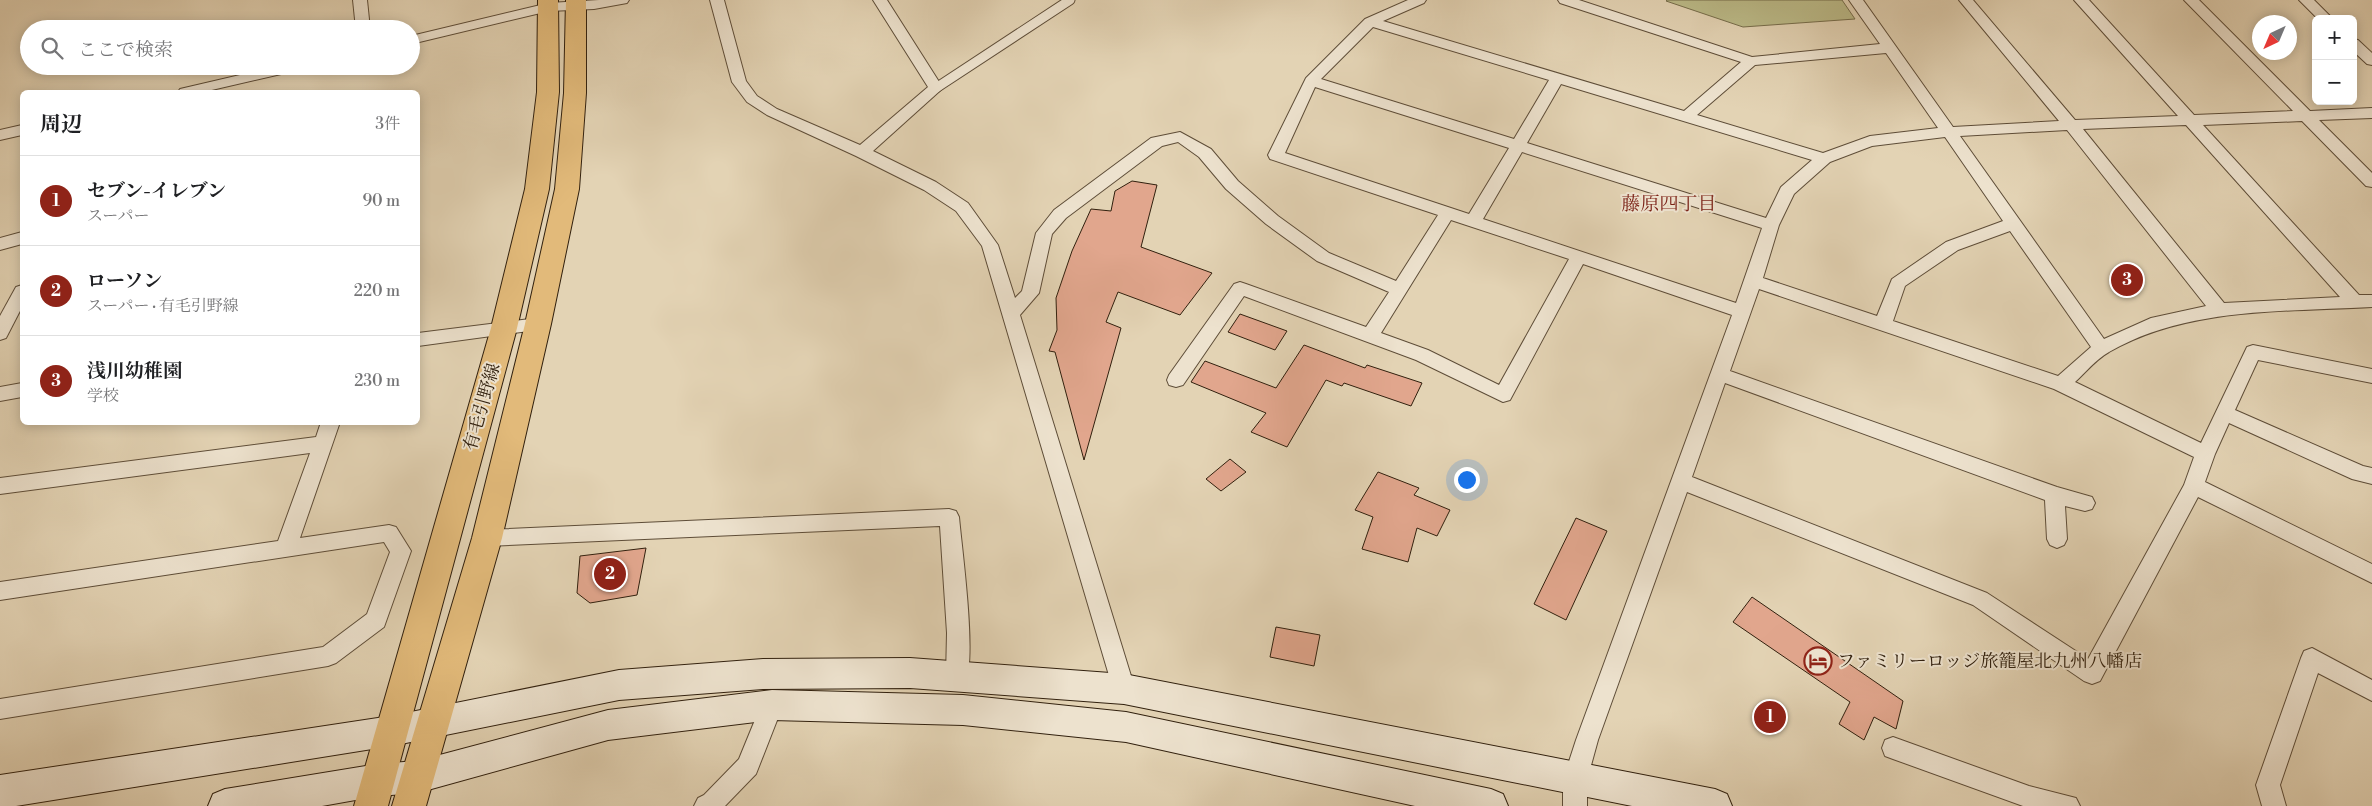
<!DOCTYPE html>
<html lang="ja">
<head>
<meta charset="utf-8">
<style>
  body { margin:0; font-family:"Libre Bodoni","Noto Serif JP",serif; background:#f6f6f6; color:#202124 }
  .controls { position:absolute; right:15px; top:15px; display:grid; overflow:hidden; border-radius:8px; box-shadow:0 2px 12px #0003 }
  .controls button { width:45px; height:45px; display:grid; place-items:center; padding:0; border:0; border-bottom:1px solid #e0e0e0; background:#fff; color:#202124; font:25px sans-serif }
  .compass { position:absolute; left:2252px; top:15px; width:45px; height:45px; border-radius:50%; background:#fff; box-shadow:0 2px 12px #0003; rotate:224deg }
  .you { position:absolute; left:1466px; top:479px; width:18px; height:18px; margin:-12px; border:4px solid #fff; border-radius:50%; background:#1a73e8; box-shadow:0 0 0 8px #1a73e833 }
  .badge { display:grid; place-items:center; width:32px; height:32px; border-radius:50%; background:#8f2418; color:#fff; font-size:16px; font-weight:700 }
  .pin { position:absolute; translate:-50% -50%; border:2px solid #fff; box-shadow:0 1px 5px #0006 }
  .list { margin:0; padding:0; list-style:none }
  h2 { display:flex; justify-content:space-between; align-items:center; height:65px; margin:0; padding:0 20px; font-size:21px }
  h2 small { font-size:16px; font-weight:400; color:#757577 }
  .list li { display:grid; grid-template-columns:32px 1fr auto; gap:15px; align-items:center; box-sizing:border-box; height:90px; padding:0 20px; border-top:1px solid #e0e0e0 }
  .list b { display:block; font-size:19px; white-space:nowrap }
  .list p { margin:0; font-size:16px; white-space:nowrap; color:#757577 }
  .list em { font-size:16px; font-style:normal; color:#757577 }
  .icon { flex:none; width:28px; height:28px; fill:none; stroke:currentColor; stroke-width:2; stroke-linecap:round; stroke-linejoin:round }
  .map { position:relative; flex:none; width:2372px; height:806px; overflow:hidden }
  .search { position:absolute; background:#fff; box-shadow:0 2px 12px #0003; left:20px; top:20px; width:400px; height:55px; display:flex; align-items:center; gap:12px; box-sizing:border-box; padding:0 18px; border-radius:28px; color:#757577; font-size:19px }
  .panel { position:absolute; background:#fff; box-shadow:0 2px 12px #0003; left:20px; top:90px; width:400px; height:335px; border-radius:8px }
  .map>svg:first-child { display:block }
</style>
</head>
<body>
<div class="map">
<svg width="2372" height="806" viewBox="0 0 2372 806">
  <rect width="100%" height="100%" fill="#e3d3b4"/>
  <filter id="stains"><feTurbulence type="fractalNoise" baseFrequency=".004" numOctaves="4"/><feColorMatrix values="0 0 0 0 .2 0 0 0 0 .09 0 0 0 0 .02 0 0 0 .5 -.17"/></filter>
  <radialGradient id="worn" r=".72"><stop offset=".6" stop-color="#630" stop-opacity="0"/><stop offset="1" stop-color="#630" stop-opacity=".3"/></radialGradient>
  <path fill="#bbba88" stroke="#766d4b" d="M1667 0H1842L1855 19 1743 27 1666 1Z"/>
  <g fill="#e1a68d" stroke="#31200e">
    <path d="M1132 181 1157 185 1141 247 1212 273 1180 315 1118 292 1106 322 1121 328 1084 460 1055 352 1049 351 1057 330 1056 298 1072 251 1091 209 1111 211 1115 191Z"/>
    <path d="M1240 314 1287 331 1275 350 1228 332Z"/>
    <path d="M1304 345 1365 368 1367 365 1422 383 1411 406 1344 383 1342 386 1326 380 1287 447 1251 432 1266 413 1191 382 1205 361 1276 388Z"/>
    <path d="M1230 459 1246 472 1221 491 1206 479Z"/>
    <path d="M1378 472 1419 488 1414 495 1450 510 1437 536 1417 528 1408 562 1362 549 1373 517 1355 510Z"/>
    <path d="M1576 518 1607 531 1566 620 1534 604Z"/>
    <path d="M646 548 637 595 590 603 577 593 580 556Z"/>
    <path d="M1752 597 1903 701 1896 729 1874 717 1864 740 1839 724 1850 702 1733 622Z"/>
    <path d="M1276 627 1320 635 1314 666 1270 657Z"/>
  </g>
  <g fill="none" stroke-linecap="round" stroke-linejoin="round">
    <g stroke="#5e4d38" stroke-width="11">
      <path id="lane" d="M936 88 1070 0"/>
    </g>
    <g stroke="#5e4d38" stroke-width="2">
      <g id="street">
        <path d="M353 0H367L370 29H356Z"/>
        <path d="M599 0H629L627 3 594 9 549 11 411 44V36L549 3Z"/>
        <path d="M710 0H724L746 81 757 96 777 109 860 145 928 87 873 0H887L943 88 873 151 936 182 968 203 998 245 1015 298 1022 291 1036 233 1054 210 1151 138 1180 132 1211 149 1238 181 1278 216 1329 253 1396 281 1438 215 1270 159 1268 155 1306 78 1365 19 1408 0H1426L1424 3 1383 21 1684 111 1741 62 1560 3 1558 0H1579L1752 57 1880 44 1849 0H1863L1953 127 2059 121 1959 0H1973L2075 120 2178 116 2074 0H2089L2194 115 2293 111 2184 0H2199L2310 111 2372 108V118L2319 120 2372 173V187L2366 186 2302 121 2203 125 2359 295H2372V307C2284 312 2187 307 2109 352 2096 359 2085 373 2075 382L2201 443 2247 347 2253 345 2372 369V383L2258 360 2235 410 2363 466 2372 468V484L2352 479 2229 423 2215 454 2205 482 2372 564V583L2198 497 2100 681 2092 684 2084 681 1973 605 1687 492 1598 740 1587 780V806H1563V780L1576 740 1732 315 1583 264 1510 400 1503 402 1416 360 1244 296 1183 385 1176 387 1169 385 1167 380 1169 375 1234 284 1240 282 1246 284 1366 327 1389 292 1317 261 1266 224 1226 189 1199 157 1178 142 1162 146 1066 218 1052 234 1039 293 1020 315 1135 689 1132 696 1124 699 1116 696 1113 689 982 246 956 211 924 190 856 156 767 115 747 102 732 82ZM1373 27 1549 80 1514 139 1321 79ZM1886 53 1938 128 1870 136 1823 153 1697 115 1755 65ZM1561 84 1812 160 1781 187 1766 218 1527 143ZM1315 87 1509 148 1469 214 1285 153ZM2186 125 2340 297 2224 303 2083 129ZM2067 130 2206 306 2151 318 2104 339 1960 136ZM1945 137 2003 221 1946 242 1892 279 1877 316 1763 278 1779 225 1794 194 1830 162 1872 146ZM1522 152 1762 228 1736 303 1483 219ZM1451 220 1569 259 1499 385 1428 350 1381 333ZM2010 231 2091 347 2058 376 1893 321 1905 286 1958 250ZM1759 289 2054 389 2194 457 2184 485 2088 659 1987 593 1692 477 1725 383 2045 500 2047 539 2050 545 2057 548 2064 545 2067 539 2065 506 2085 511 2092 509 2095 503 2092 497 2057 487 1730 371Z"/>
        <path d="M2299 0H2314L2333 19H2318Z"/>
        <path d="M2353 39 2358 40 2372 53V65L2367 64 2353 51Z"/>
        <path d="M278 66H305L303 69 203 92H178L180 89Z"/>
        <path d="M22 125V135L0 140V130Z"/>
        <path d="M22 232V244L0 250V238Z"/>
        <path d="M22 285V307L6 338 0 340V316L16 287Z"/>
        <path d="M538 318 544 319 547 324 544 329 418 346V333Z"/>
        <path d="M22 383V397L0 401V387Z"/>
        <path d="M321 422H340L300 538 389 525 396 527 411 551 384 627 336 663 328 666 0 719V699L323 647 367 614 390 552 384 542 0 600V582L278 541 310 453 0 494V478L316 437Z"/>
        <path d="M949 509 956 511 959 517C962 551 977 657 965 684L957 687 949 684 946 677 947 633 940 526 487 546 480 544 477 538 480 532 487 530Z"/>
        <path d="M2312 648 2372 680V701L2318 673 2280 785 2286 806H2262L2256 785 2301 658 2304 651Z"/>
        <path d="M772 695 780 698 783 705 756 774 725 806H694L698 798 704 795 739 759 764 698Z"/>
        <path d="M1893 737 2029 786 2076 798 2080 806H2023L1893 759 1885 756 1882 748 1885 740Z"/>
      </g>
    </g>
    <g stroke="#31200e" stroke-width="2">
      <g id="secondary">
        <path d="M910 658 1124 674 1715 789 1727 794 1732 806H1632L1124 704 910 688 763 689 619 700 391 746 16 806H0V775L391 716 619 670 763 659Z"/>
        <path d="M772 690 963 695 1126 712 1491 789 1503 794 1508 806H1415L1126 742 963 725 772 720 608 740 417 793 378 796 322 806H208L213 794 225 789 378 764 417 761 608 710Z"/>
      </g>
    </g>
    <g stroke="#31200e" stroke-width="2">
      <g id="primary">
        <path d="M538 0H558L559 92 549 189 517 328 388 806H354L491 328 525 189 537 92Z"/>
        <path d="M566 0H586V93L579 189 551 324 502 538 426 806H392L472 538 525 324 555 189 564 93Z"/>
      </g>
    </g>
    <use href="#lane" stroke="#ede2ce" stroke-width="9"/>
    <use href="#street" fill="#ede2ce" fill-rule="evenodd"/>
    <use href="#secondary" fill="#ede2ce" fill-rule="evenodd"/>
    <use href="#primary" fill="#e2ba7a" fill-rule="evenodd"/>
  </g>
  <defs>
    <g id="hotel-ring" transform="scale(1.4375)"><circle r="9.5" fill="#ede2ce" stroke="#8f2418" stroke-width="1.5"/><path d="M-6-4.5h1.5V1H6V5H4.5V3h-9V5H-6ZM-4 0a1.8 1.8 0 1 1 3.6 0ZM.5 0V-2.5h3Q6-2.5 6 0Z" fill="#8f2418"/></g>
  </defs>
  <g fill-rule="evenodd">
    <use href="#hotel-ring" x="1818" y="661"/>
  </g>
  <g text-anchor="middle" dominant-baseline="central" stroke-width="4" stroke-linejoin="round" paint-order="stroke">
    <g font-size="18" fill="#31200e" stroke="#ede2ce">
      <text transform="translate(482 407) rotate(-74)">有毛引野線</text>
    </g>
    <g font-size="18" fill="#31200e" stroke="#ede2ce" text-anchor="start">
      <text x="1837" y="661">ファミリーロッジ旅籠屋北九州八幡店</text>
    </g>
    <g font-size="19" fill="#7a1f14" stroke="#ede2ce">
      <text x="1669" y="204">藤原四丁目</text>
    </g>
  </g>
  <rect width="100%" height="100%" filter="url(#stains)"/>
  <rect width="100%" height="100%" fill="url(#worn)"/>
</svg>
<div class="controls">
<button>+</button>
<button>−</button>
</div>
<svg class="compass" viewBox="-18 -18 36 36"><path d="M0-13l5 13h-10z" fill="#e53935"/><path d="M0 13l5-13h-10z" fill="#757577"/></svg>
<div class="you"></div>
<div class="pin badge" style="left:1770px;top:717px">1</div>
<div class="pin badge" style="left:610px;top:574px">2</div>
<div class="pin badge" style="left:2127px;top:280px">3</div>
<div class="search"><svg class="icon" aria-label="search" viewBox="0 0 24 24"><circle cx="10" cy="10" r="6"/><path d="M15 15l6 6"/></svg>ここで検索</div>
<section class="panel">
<h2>周辺<small>3件</small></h2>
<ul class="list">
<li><span class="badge">1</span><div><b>セブン-イレブン</b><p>スーパー</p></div><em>90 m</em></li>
<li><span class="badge">2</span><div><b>ローソン</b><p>スーパー · 有毛引野線</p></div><em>220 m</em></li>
<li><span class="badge">3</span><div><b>浅川幼稚園</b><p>学校</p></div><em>230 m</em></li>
</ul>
</section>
</div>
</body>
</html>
